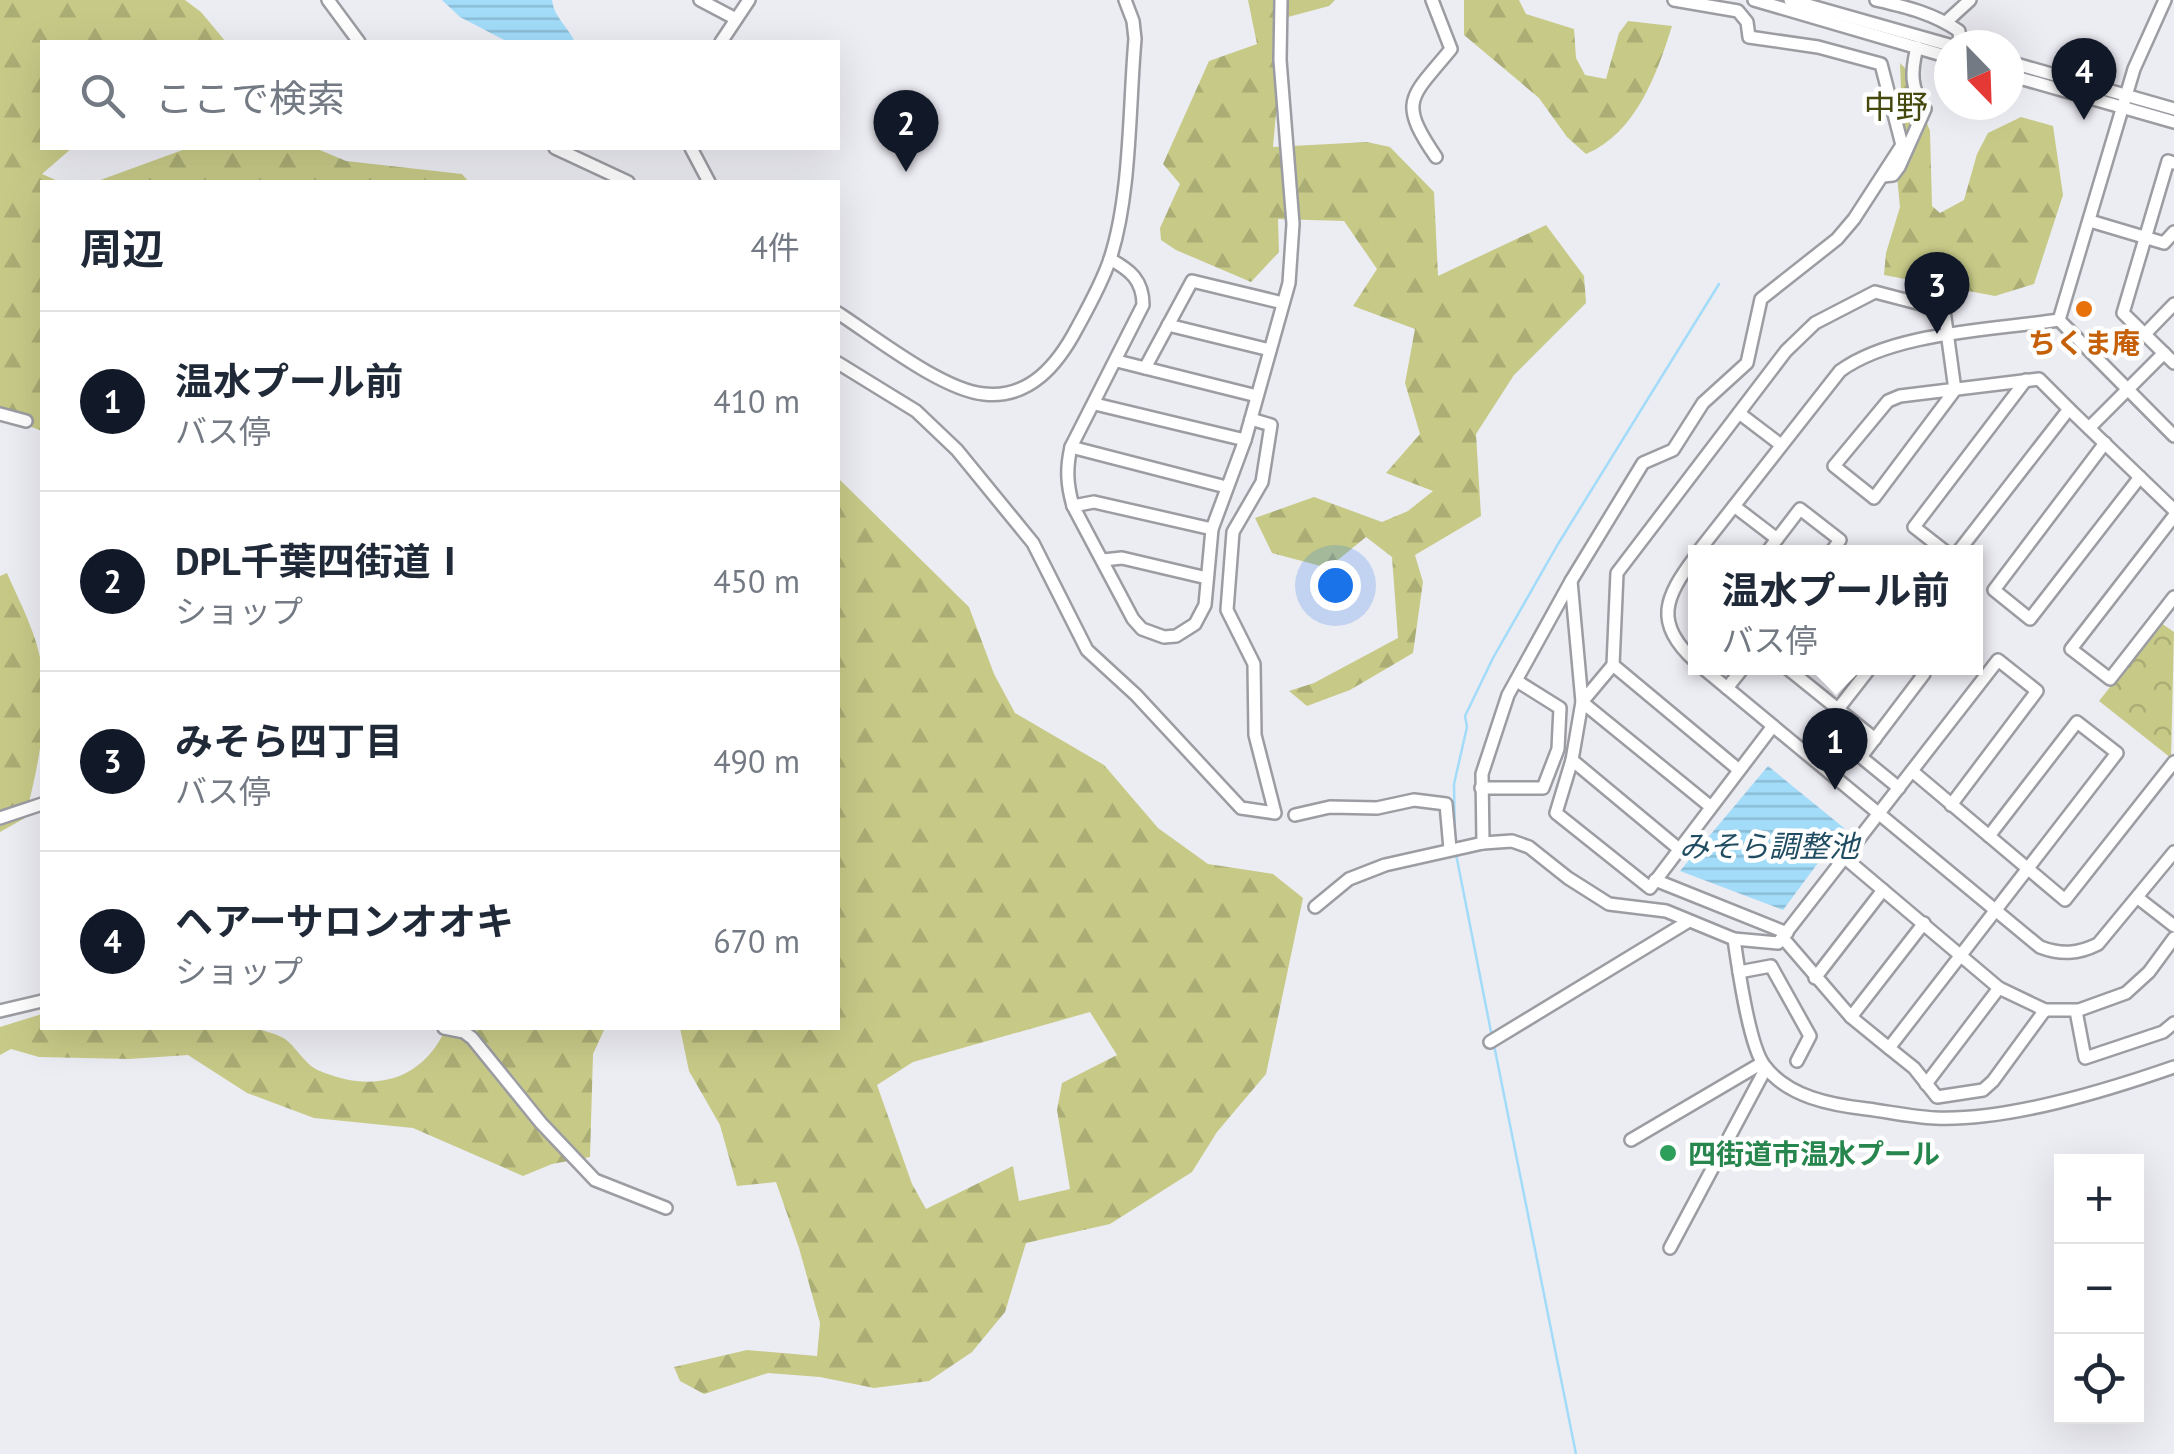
<!DOCTYPE html>
<html lang="ja">
<head>
<meta charset="utf-8">
<style>
  body { margin:0; font-family:"PT Sans","Noto Sans JP",sans-serif; background:#f6f6f7; color:#1f2937 }
  .controls { position:absolute; right:30px; bottom:30px; display:grid; overflow:hidden; border-radius:0px; box-shadow:0 10px 40px #0002 }
  .controls button { width:90px; height:90px; display:grid; place-items:center; padding:0; border:0; border-bottom:2px solid #e0e1e3; background:#fff; color:#1f2937; font:50px sans-serif }
  .compass { position:absolute; left:1934px; top:30px; width:90px; height:90px; border-radius:50%; background:#fff; box-shadow:0 10px 40px #0002; rotate:157deg }
  .you { position:absolute; left:1335px; top:585px; width:35px; height:35px; margin:-25px; border:8px solid #fff; border-radius:50%; background:#1a73e8; box-shadow:0 0 0 15px #1a73e833 }
  .badge { display:grid; place-items:center; width:65px; height:65px; border-radius:50%; background:#111827; color:#fff; font-size:32px; font-weight:700 }
  .pin { position:absolute; translate:-50% -82px; filter:drop-shadow(0 2px 5px #0008) }
  .pin::after { content:''; position:absolute; top:52px; width:35px; height:30px; background:inherit; clip-path:polygon(0 0,100% 0,50% 100%) }
  .popup { position:absolute; left:1688px; top:545px; width:295px; height:130px; box-sizing:border-box; display:grid; place-content:center; border-radius:0px; background:#fff; filter:drop-shadow(0 2px 8px #0005); font-size:32px; white-space:nowrap; color:#747a83 }
  .popup b { font-size:38px; color:#1f2937 }
  .popup::after { content:''; position:absolute; left:50%; top:100%; margin-left:-20px; border:20px solid transparent; border-top-color:#fff }
  .list { margin:0; padding:0; list-style:none }
  h2 { display:flex; justify-content:space-between; align-items:center; height:130px; margin:0; padding:0 40px; font-size:42px }
  h2 small { font-size:32px; font-weight:400; color:#747a83 }
  .list li { display:grid; grid-template-columns:65px 1fr auto; gap:30px; align-items:center; box-sizing:border-box; height:180px; padding:0 40px; border-top:2px solid #e0e1e3 }
  .list b { display:block; font-size:38px; white-space:nowrap }
  .list p { margin:0; font-size:32px; white-space:nowrap; color:#747a83 }
  .list em { font-size:32px; font-style:normal; color:#747a83 }
  .icon { flex:none; width:55px; height:55px; fill:none; stroke:currentColor; stroke-width:2; stroke-linecap:round; stroke-linejoin:round }
  .map { position:relative; flex:none; width:2174px; height:1454px; overflow:hidden }
  .search { position:absolute; background:#fff; box-shadow:0 10px 40px #0002; left:40px; top:40px; width:800px; height:110px; display:flex; align-items:center; gap:25px; box-sizing:border-box; padding:0 35px; border-radius:0px; color:#747a83; font-size:38px }
  .panel { position:absolute; background:#fff; box-shadow:0 10px 40px #0002; left:40px; top:180px; width:800px; height:850px; border-radius:0px }
  .map>svg:first-child { display:block }
</style>
</head>
<body>
<div class="map">
<svg width="2174" height="1454" viewBox="0 0 2174 1454">
  <defs>
    <pattern id="forest-firs" width="22" height="20" patternUnits="userSpaceOnUse" patternTransform="scale(2.5)"><rect width="22" height="20" fill="#c7ca87"/><path d="M5 1l3.5 6h-7zM16 11l3.5 6h-7z" fill="#aaad74"/></pattern>
    <pattern id="park-crowns" width="20" height="18" patternUnits="userSpaceOnUse" patternTransform="scale(2.5)"><rect width="20" height="18" fill="#c7ca87"/><path d="M2 6a3 3 0 1 1 6 0M12 15a3 3 0 1 1 6 0" fill="none" stroke="#aaad74"/></pattern>
    <pattern id="water-rules" width="6" height="5" patternUnits="userSpaceOnUse" patternTransform="scale(2.5)"><rect width="6" height="5" fill="#a2dcf9"/><path d="M0 2.5h6" fill="none" stroke="#8bbcd5"/></pattern>
  </defs>
  <rect width="100%" height="100%" fill="#ececf3"/>
  <g fill="url(#forest-firs)" fill-rule="evenodd">
    <path d="M0 0H185L201 12 226 42H42V148H72L42 174 60 182H42V431L0 415Z"/>
    <path d="M1248 0H1335L1329 6 1288 17 1283 36 1273 147 1367 142 1390 147 1434 192 1438 276 1546 225 1584 276 1586 303 1514 375 1476 434 1481 516 1415 555 1423 582 1413 653 1350 690 1307 706 1289 691 1314 683 1398 638 1392 557 1366 537 1328 568 1272 553 1255 518 1314 497 1382 522 1408 511 1433 491 1386 473 1420 434 1405 383 1415 329 1353 306 1377 269 1344 221 1278 219 1279 252 1251 282 1176 250 1161 240 1160 228 1180 184 1163 164 1209 61 1257 44Z"/>
    <path d="M1464 0H1519L1526 14 1574 29 1576 58 1585 75 1606 79 1619 33 1628 21 1672 26C1657 74 1636 133 1586 154L1567 137 1539 98 1464 35Z"/>
    <path d="M1900 63 1905 68 1930 131 1932 206 1940 213 1964 200 1977 154 1988 133 2021 117 2053 126 2063 195 2034 284 1995 296 1884 275 1886 253 1900 207 1897 176 1903 135Z"/>
    <path d="M188 148H315L346 161 462 174 469 182H95Z"/>
    <path d="M838 478 969 607 994 674 1015 713 1104 765 1158 828 1208 864 1273 874 1303 898 1266 1074 1217 1132 1192 1172 1110 1224 1026 1243 1005 1312 972 1352 929 1381 874 1388 820 1377 768 1373 704 1394 680 1381 674 1367 747 1350 817 1356 820 1323 799 1248 776 1182 737 1186 720 1125 689 1071 680 1028H838ZM1090 1012 1117 1055 1062 1083 1057 1110 1070 1189 1019 1201 1013 1166 926 1209 912 1184 877 1085 913 1062Z"/>
    <path d="M7 573C20 603 38 636 42 669 49 719 37 771 25 818L0 832V576Z"/>
    <path d="M42 1014V1028H255C264 1031 277 1034 285 1039 297 1048 306 1066 320 1071 372 1093 422 1082 446 1028H605L593 1054 590 1157 552 1164 523 1176 413 1128 314 1118 247 1093 188 1055 129 1059 39 1057 11 1049 0 1055V1027Z"/>
  </g>
  <path fill="url(#park-crowns)" d="M2161 623 2174 632 2171 758 2099 701Z"/>
  <g fill="url(#water-rules)">
    <path d="M442 0H552C554 17 568 27 575 42H508L460 17Z"/>
    <path d="M1768 766 1844 828 1783 910 1680 871Z"/>
  </g>
  <g fill="none" stroke-linecap="round" stroke-linejoin="round">
    <g stroke="#a2dcf9" stroke-width="2.5">
      <path d="M1455 846 1454 784 1467 727 1465 716 1493 658 1558 544 1719 284"/>
      <path d="M1456 854 1492 1037"/>
      <path d="M1494 1045 1576 1454"/>
    </g>
    <g stroke="#9c9ca3" stroke-width="16">
      <g id="minor">
        <path d="M328 0 359 42"/>
        <path d="M700 0 736 19"/>
        <path d="M1432 0 1451 49C1411 98 1397 100 1436 157"/>
        <path d="M1754 0 1949 57"/>
        <path d="M1790 0 1949 45"/>
        <path d="M1876 0C1906 7 1933 13 1959 31L1960 45"/>
        <path d="M1946 22 1970 0"/>
        <path d="M721 42 749 0"/>
        <path d="M2009 62 2174 109"/>
        <path d="M2009 75 2174 122"/>
        <path d="M555 148 628 182"/>
        <path d="M691 148 709 182"/>
        <path d="M2174 163 2168 161 2123 313 2174 363"/>
        <path d="M1883 176 1893 175 1899 167 1925 109C1910 87 1911 72 1917 47"/>
        <path d="M2090 221 2164 243 2174 232"/>
        <path d="M1110 259C1130 270 1143 280 1143 305L1071 447C1066 469 1067 485 1073 506L1133 619 1142 629 1164 637 1176 636 1195 624 1205 605 1212 529 1245 440 1289 283 1293 224 1280 60 1281 0"/>
        <path d="M838 313C875 337 942 390 984 394 1030 399 1058 364 1077 328 1089 306 1102 283 1110 259 1131 195 1129 107 1135 39L1133 21 1125 0"/>
        <path d="M2059 320 2134 69 2165 0"/>
        <path d="M2059 320 2174 436"/>
        <path d="M1168 325 1270 350"/>
        <path d="M2145 334 2174 304"/>
        <path d="M1117 361 1257 396"/>
        <path d="M838 363 916 411 957 450 1033 543 1087 650 1136 695 1241 808 1275 813 1255 735 1254 664 1227 610 1233 532 1262 482 1271 425 1251 419"/>
        <path d="M1145 368 1192 281 1283 303"/>
        <path d="M1095 404 1245 440"/>
        <path d="M1739 413 1781 445"/>
        <path d="M0 414 26 421"/>
        <path d="M2089 428 2164 353"/>
        <path d="M2105 443 1994 590 2030 619 2140 477"/>
        <path d="M1071 447 1226 487"/>
        <path d="M1073 506 1094 502 1212 529"/>
        <path d="M1734 506 1777 539"/>
        <path d="M2174 516 2071 649 2110 679 2174 597"/>
        <path d="M1698 552 1840 371C1893 332 1993 330 2059 320"/>
        <path d="M1767 552 1800 509 1840 540 1831 552"/>
        <path d="M1946 552 1914 527 2026 380"/>
        <path d="M1958 552 2069 409 2174 510"/>
        <path d="M1695 557C1665 597 1653 623 1695 661"/>
        <path d="M1103 560 1122 558 1207 578"/>
        <path d="M1571 581 1582 702 1711 807"/>
        <path d="M1613 665 1739 770"/>
        <path d="M1703 668 2040 947C2061 955 2078 954 2098 944L2174 852"/>
        <path d="M1787 668 1875 739"/>
        <path d="M1727 688 1743 668"/>
        <path d="M1838 709 1870 668"/>
        <path d="M1773 726 1650 888 1556 813 1572 760 1582 702 1613 665 1617 573 1786 351 1815 323 1875 292 1944 310 1955 390 1874 498 1834 466 1888 401 1900 396 2039 379 2069 409"/>
        <path d="M1572 760 1679 849"/>
        <path d="M1912 771 2065 900 2174 762"/>
        <path d="M1481 788H1543L1558 749 1560 708 1517 681"/>
        <path d="M1899 788 1861 757 1924 674 1916 668"/>
        <path d="M1295 815 1330 807 1377 808 1414 800 1446 804 1450 849"/>
        <path d="M0 818 42 804"/>
        <path d="M1989 836 2077 722 2117 753 1889 1048 1914 1068 1937 1097 1983 1090 1993 1081 2045 1010"/>
        <path d="M1483 843 1482 774 1508 695 1571 581 1643 463 1673 450 1703 403 1747 363 1761 299 1837 239 1854 219 1902 145 1881 64 1818 47 1749 37 1747 22 1738 11 1674 0"/>
        <path d="M1845 858 1999 988 2045 1010H2079L2126 993 2149 972 2174 938"/>
        <path d="M1655 880 1787 933"/>
        <path d="M2138 898 2174 926"/>
        <path d="M1315 907 1349 879 1385 865 1483 843 1512 841 1529 847 1568 878 1609 904 1666 911 1734 939 1778 943 1998 660 2037 691 1951 805"/>
        <path d="M1783 938 1851 1017 1889 1048"/>
        <path d="M1734 939C1738 967 1749 1045 1764 1065 1787 1097 1832 1105 1867 1109 1890 1112 1913 1117 1935 1118 2008 1121 2105 1091 2174 1067"/>
        <path d="M1739 972 1771 966 1810 1036 1797 1061"/>
        <path d="M1815 978 1883 890"/>
        <path d="M0 1011 42 1001"/>
        <path d="M2076 1011 2085 1058 2163 1032 2174 1023"/>
        <path d="M1851 1017 1924 923"/>
        <path d="M444 1028 464 1032 472 1038 541 1123 595 1180 666 1208"/>
        <path d="M1490 1042 1689 921"/>
        <path d="M1926 1084 1999 988"/>
        <path d="M1631 1140 1762 1063"/>
        <path d="M1670 1248 1766 1068"/>
      </g>
    </g>
    <use href="#minor" stroke="#fff" stroke-width="11"/>
  </g>
  <circle fill="#e8710a" stroke="#fff" stroke-width="4" cx="2084" cy="309" r="10"/>
  <circle fill="#2e9e5b" stroke="#fff" stroke-width="4" cx="1668" cy="1153" r="10"/>
  <g text-anchor="middle" dominant-baseline="central" stroke-width="9" stroke-linejoin="round" paint-order="stroke">
    <g font-size="28" font-weight="bold" fill="#c56008" stroke="#fff">
      <text x="2084" y="342">ちくま庵</text>
    </g>
    <g font-size="28" font-weight="bold" fill="#27864d" stroke="#fff" text-anchor="start">
      <text x="1688" y="1153">四街道市温水プール</text>
    </g>
    <g font-size="30" font-style="italic" fill="#214d62" stroke="#fff">
      <text x="1769" y="845">みそら調整池</text>
    </g>
    <g font-size="32" fill="#45490d" stroke="#fff">
      <text x="1896" y="106">中野</text>
    </g>
  </g>
</svg>
<div class="controls">
<button>+</button>
<button>−</button>
<button><svg class="icon" aria-label="locate" viewBox="0 0 24 24"><circle cx="12" cy="12" r="6"/><path d="M12 2v4M12 18v4M2 12h4M18 12h4"/></svg></button>
</div>
<svg class="compass" viewBox="-18 -18 36 36"><path d="M0-13l5 13h-10z" fill="#e53935"/><path d="M0 13l5-13h-10z" fill="#747a83"/></svg>
<div class="you"></div>
<div class="pin badge" style="left:1835px;top:790px">1</div>
<div class="popup"><b>温水プール前</b>バス停</div>
<div class="pin badge" style="left:906px;top:172px">2</div>
<div class="pin badge" style="left:1937px;top:334px">3</div>
<div class="pin badge" style="left:2084px;top:120px">4</div>
<div class="search"><svg class="icon" aria-label="search" viewBox="0 0 24 24"><circle cx="10" cy="10" r="6"/><path d="M15 15l6 6"/></svg>ここで検索</div>
<section class="panel">
<h2>周辺<small>4件</small></h2>
<ul class="list">
<li><span class="badge">1</span><div><b>温水プール前</b><p>バス停</p></div><em>410 m</em></li>
<li><span class="badge">2</span><div><b>DPL千葉四街道Ⅰ</b><p>ショップ</p></div><em>450 m</em></li>
<li><span class="badge">3</span><div><b>みそら四丁目</b><p>バス停</p></div><em>490 m</em></li>
<li><span class="badge">4</span><div><b>ヘアーサロンオオキ</b><p>ショップ</p></div><em>670 m</em></li>
</ul>
</section>
</div>
</body>
</html>
